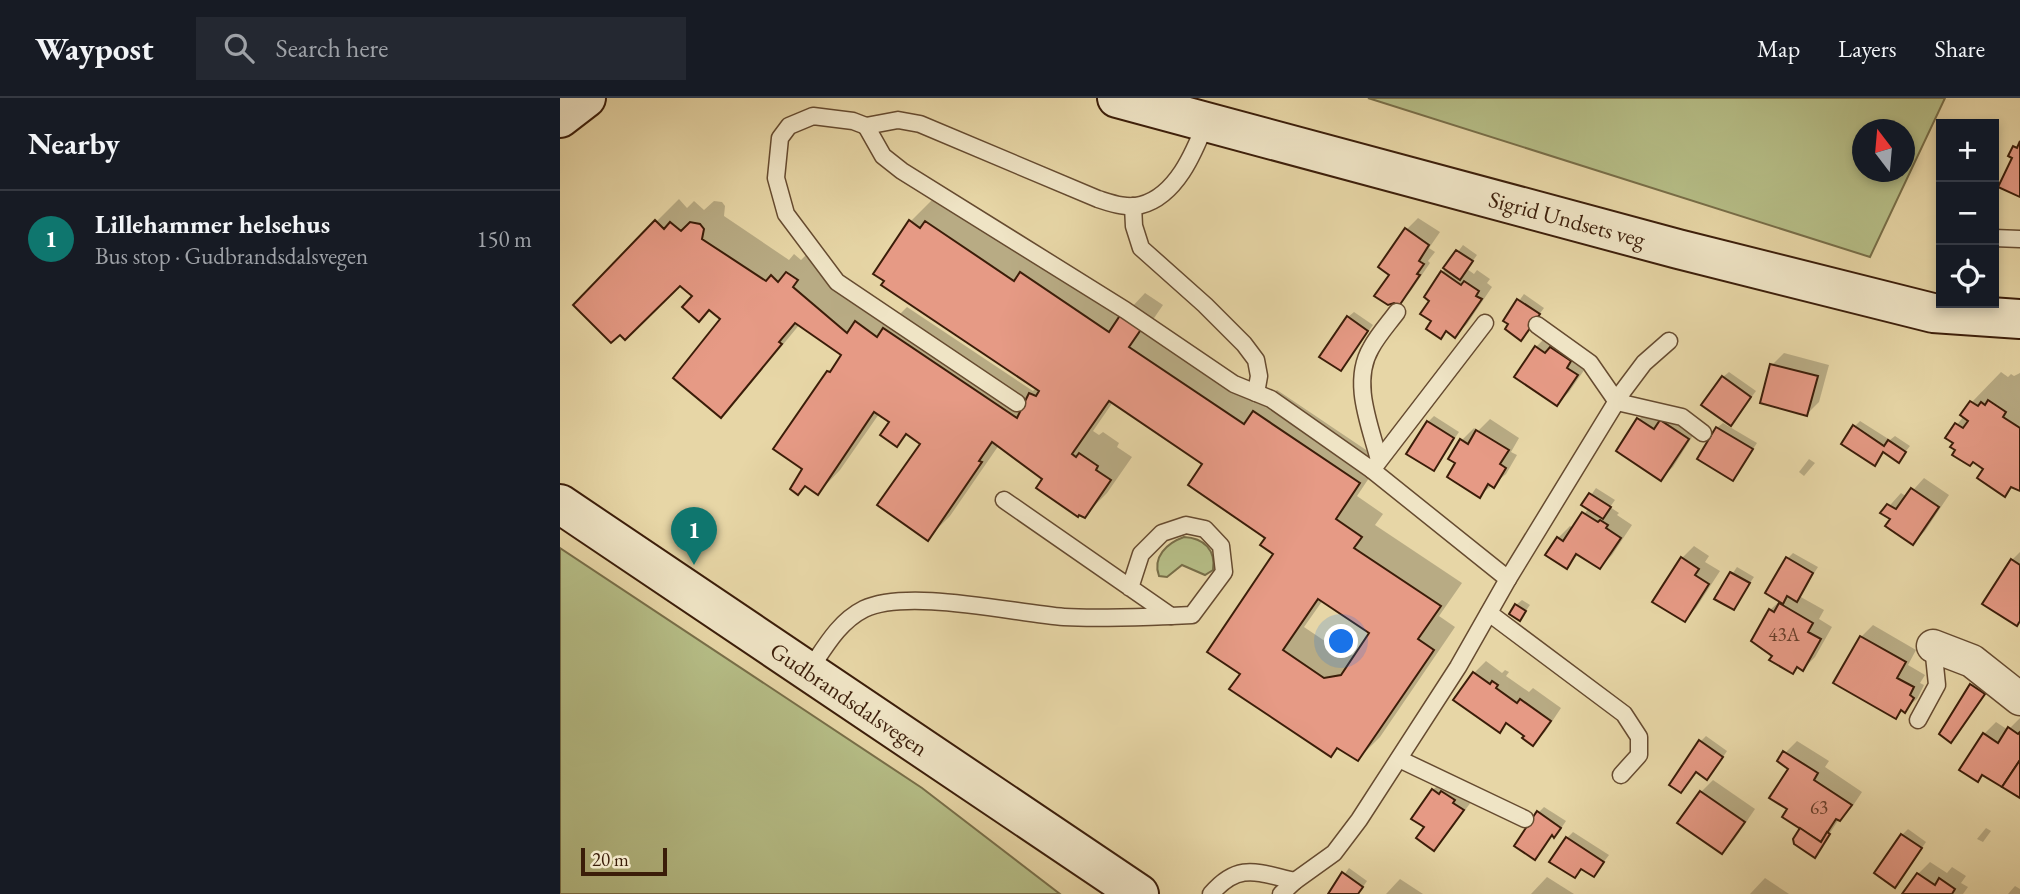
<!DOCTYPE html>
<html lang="en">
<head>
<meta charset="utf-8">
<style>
  body { margin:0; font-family:"EB Garamond",serif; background:#242831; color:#f1f3f6 }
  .controls { position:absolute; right:21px; top:21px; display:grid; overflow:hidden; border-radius:0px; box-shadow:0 4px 10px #0003 }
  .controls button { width:63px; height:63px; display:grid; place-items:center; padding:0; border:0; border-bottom:2px solid #363941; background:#171b24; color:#f1f3f6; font:35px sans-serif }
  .compass { position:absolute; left:1292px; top:21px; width:63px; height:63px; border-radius:50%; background:#171b24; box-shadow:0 4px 10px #0003; rotate:344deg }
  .scale { position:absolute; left:21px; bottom:18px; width:86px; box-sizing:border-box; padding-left:7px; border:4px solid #3b1d09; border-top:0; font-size:19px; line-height:24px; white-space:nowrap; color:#3b1d09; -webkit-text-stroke:5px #efe4c5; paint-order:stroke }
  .you { position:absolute; left:782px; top:544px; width:24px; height:24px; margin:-18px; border:5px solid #fff; border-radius:50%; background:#1a73e8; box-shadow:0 0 0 10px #1a73e833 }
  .badge { display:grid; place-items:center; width:46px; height:46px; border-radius:50%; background:#0f766e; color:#fff; font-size:23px; font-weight:700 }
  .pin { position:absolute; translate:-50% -58px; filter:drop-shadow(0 2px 4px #0008) }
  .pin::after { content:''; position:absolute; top:37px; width:24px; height:21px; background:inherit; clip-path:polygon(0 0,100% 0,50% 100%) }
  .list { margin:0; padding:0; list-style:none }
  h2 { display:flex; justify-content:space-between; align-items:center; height:91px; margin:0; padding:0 28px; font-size:30px }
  h2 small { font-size:23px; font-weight:400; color:#9ea1a6 }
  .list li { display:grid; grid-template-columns:46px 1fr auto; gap:21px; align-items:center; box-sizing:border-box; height:98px; padding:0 28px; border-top:2px solid #363941 }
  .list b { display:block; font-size:26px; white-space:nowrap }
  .list p { margin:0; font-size:23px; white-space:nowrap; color:#9ea1a6 }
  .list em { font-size:23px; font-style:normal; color:#9ea1a6 }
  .icon { flex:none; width:38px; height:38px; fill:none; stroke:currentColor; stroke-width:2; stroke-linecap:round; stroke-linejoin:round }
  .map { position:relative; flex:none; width:1460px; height:796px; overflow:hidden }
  header { display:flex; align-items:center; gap:42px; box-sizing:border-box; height:98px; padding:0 35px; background:#171b24; border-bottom:2px solid #363941 }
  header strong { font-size:33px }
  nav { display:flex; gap:38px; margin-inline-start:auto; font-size:24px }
  .search { width:490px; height:63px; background:#242831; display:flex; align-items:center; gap:18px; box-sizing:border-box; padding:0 24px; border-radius:0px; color:#9ea1a6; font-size:26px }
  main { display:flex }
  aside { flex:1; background:#171b24 }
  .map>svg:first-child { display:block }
</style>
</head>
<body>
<header>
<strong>Waypost</strong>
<div class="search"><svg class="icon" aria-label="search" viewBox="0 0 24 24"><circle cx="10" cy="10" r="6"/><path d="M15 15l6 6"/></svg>Search here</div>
<nav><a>Map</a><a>Layers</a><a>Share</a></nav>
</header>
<main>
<aside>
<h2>Nearby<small></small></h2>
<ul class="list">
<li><span class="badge">1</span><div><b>Lillehammer helsehus</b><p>Bus stop · Gudbrandsdalsvegen</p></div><em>150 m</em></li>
</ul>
</aside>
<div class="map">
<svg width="1460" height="796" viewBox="0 0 1460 796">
  <rect width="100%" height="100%" fill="#e7d6a6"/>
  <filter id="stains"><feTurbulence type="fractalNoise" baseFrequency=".00286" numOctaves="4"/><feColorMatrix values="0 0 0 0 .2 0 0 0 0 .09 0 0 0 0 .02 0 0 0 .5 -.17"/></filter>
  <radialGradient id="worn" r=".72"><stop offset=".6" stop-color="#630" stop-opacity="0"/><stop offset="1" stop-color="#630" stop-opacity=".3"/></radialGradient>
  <g fill="#b6be87" stroke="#786e48" stroke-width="2" fill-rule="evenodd">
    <path d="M808 0H1385L1310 159ZM1302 32H1344V74H1302Z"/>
    <path d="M624 439C644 440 656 452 653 472L645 477 622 467 607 479 599 478C592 459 607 445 624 439Z"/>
    <path d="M0 450 362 690 500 796H0Z"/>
  </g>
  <g fill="#0003" fill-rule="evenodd">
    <path d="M119 101 127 110 134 103 144 112 154 103 162 104 165 108 164 118 229 162 234 156 241 162 250 153 309 212 319 202 339 217 347 209 473 293 477 289 351 123 373 101 570 211 585 195 603 207 590 226 705 304 717 292 821 362 797 398 823 416 815 427 902 485 879 518 895 529 820 639 798 661 779 649 770 657 682 575 716 456 707 439 645 365 553 304 533 333 539 337 543 334 559 345 557 349 572 359 547 395 524 418 485 381 439 347 390 418 368 440 362 345 348 336 337 347 331 324 319 316 280 372 258 395 245 370 269 274 284 257 240 226 183 295 161 317 162 221 134 197 96 124ZM763 502 811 535 797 556 787 558 744 529Z"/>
    <path d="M858 120 880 134 869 150 875 154 868 163 870 165 850 194 838 206 846 132Z"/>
    <path d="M903 147 917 157 907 171 914 176 917 172 930 181 927 185 932 189 907 226 895 238 873 222 872 202 882 175Z"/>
    <path d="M964 196 984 210 961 241 945 222Z"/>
    <path d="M794 214 813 227 781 271 788 219Z"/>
    <path d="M988 237 1029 265 1009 294 997 306 976 249Z"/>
    <path d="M1224 255 1269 267 1259 304 1247 316 1212 267Z"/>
    <path d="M1169 274 1196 293 1176 320 1163 279Z"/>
    <path d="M1441 274 1448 279 1451 276 1454 278 1460 275V392L1453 388 1445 396 1425 370 1397 351 1395 344 1387 339 1404 318 1402 317 1412 304Z"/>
    <path d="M1091 309 1139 328 1113 369 1101 380 1079 321Z"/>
    <path d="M874 318 899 334 873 371 868 324Z"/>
    <path d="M930 321 959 340 951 354 957 357 946 376 919 398 898 365 902 342 914 330 918 333Z"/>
    <path d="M1300 323 1330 342 1335 338 1350 348 1339 362 1324 353 1314 366 1295 328Z"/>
    <path d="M1163 325 1197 345 1173 381 1157 330Z"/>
    <path d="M1249 361 1255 365 1244 378 1239 374Z"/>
    <path d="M1364 380 1389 397 1365 433 1353 445 1332 421 1323 415 1341 395 1347 399Z"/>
    <path d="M1036 390 1055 402 1050 409 1059 415 1057 417 1072 427 1052 457 1040 469 1019 456 1006 468 998 440 1010 428 1013 430 1029 410 1024 407Z"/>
    <path d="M1134 448 1149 458 1145 464 1160 473 1136 510 1124 522 1122 460Z"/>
    <path d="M1460 454V523L1452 462Z"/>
    <path d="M1233 455 1258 469 1239 498 1264 512 1259 521 1272 529 1255 559 1243 571 1238 568 1232 574 1214 558 1210 512 1221 502 1228 460Z"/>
    <path d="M1177 469 1194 479 1173 510 1156 500Z"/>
    <path d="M962 502 970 507 960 521 956 507Z"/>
    <path d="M1313 527 1356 552 1348 567 1365 577 1360 585 1364 587 1357 601 1336 618 1301 539Z"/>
    <path d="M926 563 942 575 945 572 949 574 946 578 969 594 973 590 1001 610 985 634 973 646 966 637 948 624 939 632 914 575Z"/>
    <path d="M1417 582 1429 590 1391 642 1412 587Z"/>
    <path d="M1460 620V698L1424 675 1417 682 1401 671 1424 636 1436 624 1448 632Z"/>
    <path d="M1146 638 1167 653 1153 674 1137 672 1121 693 1141 643Z"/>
    <path d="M1237 643 1269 663 1265 669 1302 694 1292 709 1279 721 1255 758 1243 730 1229 711 1230 670 1225 655Z"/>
    <path d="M885 680 914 700 886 738 874 750 866 729 873 692Z"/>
    <path d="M1153 682 1195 711 1174 742 1162 754 1141 694Z"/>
    <path d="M984 709 1006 723 1000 732 979 714Z"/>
    <path d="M1426 730 1431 733 1423 744 1417 741Z"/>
    <path d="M1348 731 1366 744 1340 782 1342 737Z"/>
    <path d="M1013 734 1049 757 1034 777 1022 770 1015 778 1007 740Z"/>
    <path d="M1370 764 1387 775 1392 769 1406 778 1401 785 1408 789 1403 796H1344L1358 776Z"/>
    <path d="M789 770 807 783 798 796H770Z"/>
    <path d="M987 779 1014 796H971Z"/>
    <path d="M1205 780 1229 796H1190Z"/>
    <path d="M840 781 863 796H826Z"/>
    <path d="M1455 788 1460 791V796H1448Z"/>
  </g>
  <g fill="#e69a85" stroke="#3b1d09" stroke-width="2" fill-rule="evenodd">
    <path d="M1460 43V99L1438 89 1452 60 1448 58 1453 48 1457 50Z"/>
    <path d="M95 122 104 131 110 124 121 133 130 124 140 126 144 131 142 141 206 183 211 177 218 184 226 174 238 182 233 189 287 235 295 223 317 239 323 230 457 320 469 295 476 298 479 293 321 187 324 183 313 176 349 122 360 130 365 123 454 183 460 174 549 234 561 216 582 230 569 249 684 326 693 313 800 385 776 421 802 439 794 450 881 508 858 541 874 552 798 663 777 650 771 659 669 591 680 576 647 554 713 456 700 447 705 440 628 387 642 366 549 303 512 356 516 359 519 355 538 368 536 372 551 382 525 420 519 417 518 419 476 390 482 381 432 344 419 363 422 364 368 443 317 407 360 346 346 336 337 349 320 337 329 324 314 314 258 397 245 388 238 397 230 391 242 371 213 351 267 273 270 274 281 257 235 225 219 244 222 246 161 320 113 280 160 221 149 212 139 224 122 209 132 198 120 188 65 242 60 237 51 245 13 207ZM758 501 809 535 781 577 764 580 723 552Z"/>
    <path d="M845 130 869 147 859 163 864 166 857 176 860 177 839 208 834 205 828 207 814 198 829 177 818 169Z"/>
    <path d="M896 152 913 163 900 182 883 170Z"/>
    <path d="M881 173 901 187 904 183 919 193 916 198 922 201 895 240 886 233 881 241 866 231 871 223 860 216 869 203 864 199Z"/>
    <path d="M957 201 980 216 961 243 945 231 948 226 943 223Z"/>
    <path d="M787 218 808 233 781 273 759 259Z"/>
    <path d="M975 248 985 255 990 249 1011 263 1007 270 1018 277 997 308 954 279Z"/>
    <path d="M1210 266 1258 278 1247 318 1200 305Z"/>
    <path d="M1162 278 1191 299 1171 328 1141 307Z"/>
    <path d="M1428 302 1446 314 1443 319 1460 330V393L1451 389 1445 399 1417 380 1423 371 1413 364 1410 368 1392 357 1395 352 1390 349 1393 345 1385 340 1395 325 1403 330 1408 323 1400 317 1410 303 1418 308 1421 304 1425 307Z"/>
    <path d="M1077 320 1094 331 1100 322 1129 341 1101 383 1056 353Z"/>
    <path d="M867 323 894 340 874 373 846 356Z"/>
    <path d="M1293 327 1324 348 1328 342 1346 354 1339 365 1323 354 1315 368 1281 346Z"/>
    <path d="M1156 329 1193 351 1173 383 1137 361Z"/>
    <path d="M916 332 949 352 940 366 946 370 934 390 928 386 920 400 887 379 895 365 888 361 900 341 908 346Z"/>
    <path d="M1351 390 1379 409 1353 447 1325 428 1330 421 1320 415 1327 406 1336 411Z"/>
    <path d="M1029 395 1051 409 1043 421 1021 407Z"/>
    <path d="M1022 414 1038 424 1040 422 1048 427 1046 430 1061 440 1040 471 1016 456 1007 471 985 457 997 439 1003 443Z"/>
    <path d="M1121 459 1139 471 1135 477 1149 486 1125 524 1092 504Z"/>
    <path d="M1226 459 1253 475 1237 504 1227 498 1223 506 1205 495Z"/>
    <path d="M1451 461 1460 467V523L1457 528 1422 506Z"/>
    <path d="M1170 474 1190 485 1174 512 1154 501Z"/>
    <path d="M1219 505 1253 525 1248 534 1261 541 1243 573 1237 569 1233 576 1209 562 1212 558 1191 543 1209 511 1214 514Z"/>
    <path d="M955 506 966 513 960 523 949 516Z"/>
    <path d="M1300 538 1346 564 1337 580 1354 589 1350 597 1354 600 1345 615 1341 612 1336 621 1273 585Z"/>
    <path d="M913 574 930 586 932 583 938 587 936 590 957 605 960 601 991 623 973 648 962 640 964 638 946 625 940 635 893 602Z"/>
    <path d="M1410 586 1425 596 1391 645 1379 636Z"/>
    <path d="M1448 629 1458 636 1460 634V662L1442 689 1422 677 1418 684 1399 672 1423 635 1438 645Z"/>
    <path d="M1139 642 1163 659 1147 682 1136 674 1121 695 1109 687Z"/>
    <path d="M1223 653 1258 675 1254 682 1292 707 1280 723 1276 721 1261 744 1222 719 1227 711 1209 700 1228 671 1217 663Z"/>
    <path d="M1460 662V700L1442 689Z"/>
    <path d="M872 691 879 696 881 693 895 702 893 705 904 712 874 753 856 740 864 729 851 721Z"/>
    <path d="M1140 693 1185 724 1162 756 1117 725Z"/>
    <path d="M977 713 1001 730 994 740 992 737 975 762 954 748Z"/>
    <path d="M1240 730 1261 744 1267 734 1270 736 1255 760 1234 746 1233 741Z"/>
    <path d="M1341 736 1362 750 1335 790 1314 775Z"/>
    <path d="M1006 739 1044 764 1034 779 1021 771 1015 780 989 764Z"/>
    <path d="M782 774 803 789 798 796H768Z"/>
    <path d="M1357 775 1375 787 1379 780 1395 791 1392 796H1342Z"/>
  </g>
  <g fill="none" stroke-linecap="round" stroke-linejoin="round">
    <g stroke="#664b30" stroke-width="19">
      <g id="lane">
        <path d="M646 24C634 55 616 98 581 107 567 111 551 105 538 101L360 26 338 22 306 28 323 58 342 73 565 212 674 286 711 301 812 372 948 481 898 569 799 722 774 755 735 783 721 796"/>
        <path d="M306 28 293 23 253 18 229 28 220 40 216 80 226 116 277 184 457 305"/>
        <path d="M573 108 574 128 581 150 645 207 684 246 696 262 699 278 696 295"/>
        <path d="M1434 140 1460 141"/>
        <path d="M977 227 1030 265 1057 304 1122 319 1143 335"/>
        <path d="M819 362C810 327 791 284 811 250 818 237 828 226 837 214"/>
        <path d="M812 372 925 225"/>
        <path d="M444 402 611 518 632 517 664 474 661 448 645 431 626 427 602 435 581 456 570 490"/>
        <path d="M948 481 1063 293 1084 265 1109 243"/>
        <path d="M929 515 1064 616 1079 639V657L1061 677"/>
        <path d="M248 574C264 551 278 524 304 511 348 490 453 515 504 519 539 521 576 519 611 518"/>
        <path d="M1358 622 1377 587 1373 548"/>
        <path d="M839 661 965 721"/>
        <path d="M651 796C679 763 698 775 735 783"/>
      </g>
    </g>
    <g stroke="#664b30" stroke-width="35">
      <path id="street" d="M1373 548 1412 563 1460 601"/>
    </g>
    <g stroke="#3b1d09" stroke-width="42">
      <g id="secondary">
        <path d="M557 0 1118 151 1373 215 1460 221"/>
        <path d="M0 20 26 0"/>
        <path d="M0 406 579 796"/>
      </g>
    </g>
    <use href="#lane" stroke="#efe4c5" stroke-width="16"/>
    <use href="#street" stroke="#efe4c5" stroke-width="32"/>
    <use href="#secondary" stroke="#efe4c5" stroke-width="38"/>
  </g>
  <g text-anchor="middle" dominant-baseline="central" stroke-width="5" stroke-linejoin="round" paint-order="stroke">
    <g font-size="19" fill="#663c28">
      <text x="1224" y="536">43A</text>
      <text x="1259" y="709">63</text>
    </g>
    <g font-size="23" fill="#3b1d09" stroke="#efe4c5">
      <text transform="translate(1007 121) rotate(15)">Sigrid Undsets veg</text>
      <text transform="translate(289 601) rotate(34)">Gudbrandsdalsvegen</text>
    </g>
  </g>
  <rect width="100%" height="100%" filter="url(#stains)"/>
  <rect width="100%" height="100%" fill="url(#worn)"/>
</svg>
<div class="controls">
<button>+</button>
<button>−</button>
<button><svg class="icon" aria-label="locate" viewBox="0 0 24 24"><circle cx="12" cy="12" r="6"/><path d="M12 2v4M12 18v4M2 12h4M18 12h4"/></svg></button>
</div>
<svg class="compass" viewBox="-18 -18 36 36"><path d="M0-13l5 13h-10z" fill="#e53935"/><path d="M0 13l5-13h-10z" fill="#9ea1a6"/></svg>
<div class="scale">20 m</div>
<div class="you"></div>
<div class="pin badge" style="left:134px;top:467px">1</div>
</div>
</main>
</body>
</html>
